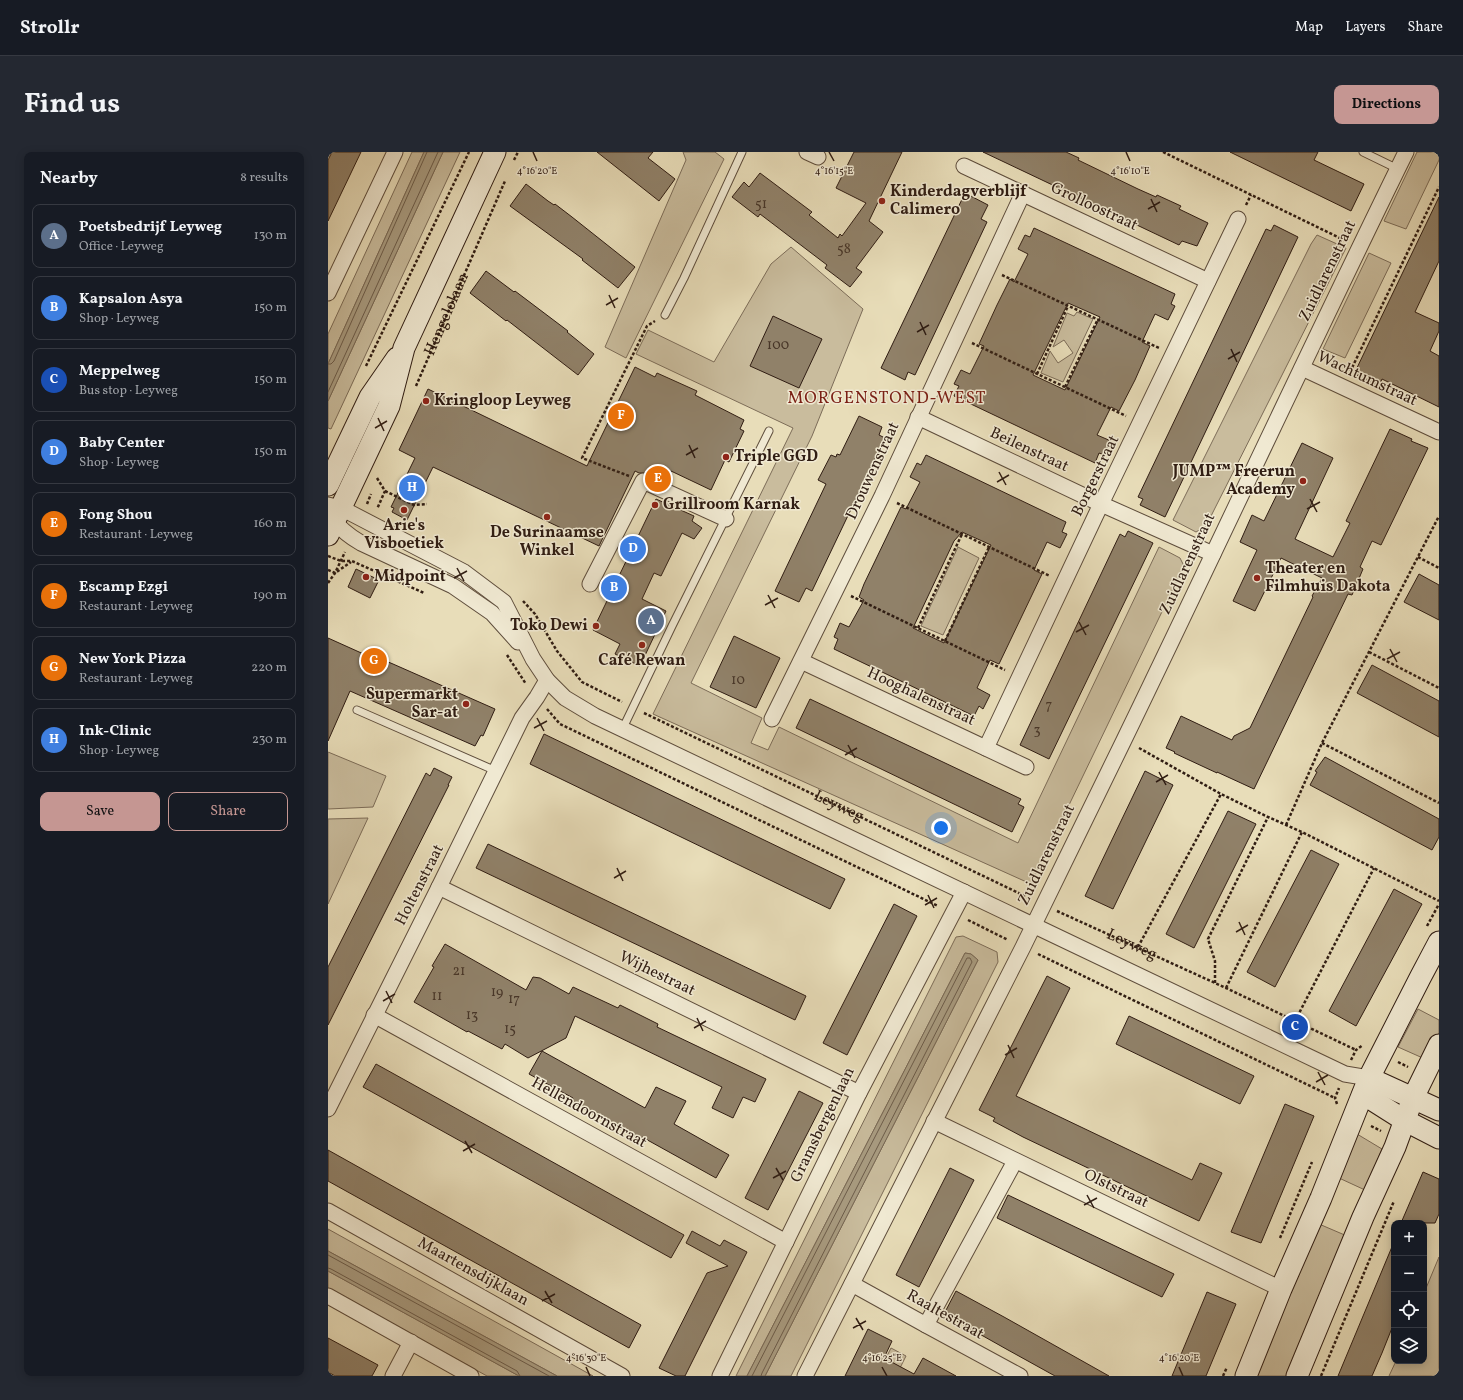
<!DOCTYPE html>
<html lang="en">
<head>
<meta charset="utf-8">
<style>
  body { margin:0; font-family:Vollkorn,serif; background:#242831; color:#f1f3f6 }
  .controls { position:absolute; right:12px; bottom:12px; display:grid; overflow:hidden; border-radius:8px; box-shadow:0 2px 10px #0003 }
  .controls button { width:36px; height:36px; display:grid; place-items:center; padding:0; border:0; border-bottom:1px solid #363941; background:#171b24; color:#f1f3f6; font:20px sans-serif }
  .you { position:absolute; left:613px; top:676px; width:14px; height:14px; margin:-10px; border:3px solid #fff; border-radius:50%; background:#1a73e8; box-shadow:0 0 0 6px #1a73e833 }
  .badge { display:grid; place-items:center; width:26px; height:26px; border-radius:50%; background:#c59692; color:#fff; font-size:13px; font-weight:700 }
  .pin { position:absolute; translate:-50% -50%; border:2px solid #fff; box-shadow:0 1px 4px #0006 }
  .list { margin:0; padding:0; list-style:none }
  h2 { display:flex; justify-content:space-between; align-items:center; height:52px; margin:0; padding:0 16px; font-size:17px }
  h2 small { font-size:13px; font-weight:400; color:#9ea1a6 }
  .list li { display:grid; grid-template-columns:26px 1fr auto; gap:12px; align-items:center; box-sizing:border-box; height:64px; margin:0 8px 8px; padding:0 8px; border:1px solid #363941; border-radius:8px }
  .list b { display:block; font-size:15px; white-space:nowrap }
  .list p { margin:0; font-size:13px; white-space:nowrap; color:#9ea1a6 }
  .list em { font-size:13px; font-style:normal; color:#9ea1a6 }
  .actions { display:flex; gap:8px; padding:12px 16px }
  .actions a { flex:1; padding:9px 0; border:1px solid #c59692; border-radius:8px; text-align:center; font-size:14px; color:#c59692 }
  .actions .main { background:#c59692; color:#111 }
  .icon { flex:none; width:22px; height:22px; fill:none; stroke:currentColor; stroke-width:2; stroke-linecap:round; stroke-linejoin:round }
  .map { position:relative; flex:none; width:1111px; height:1224px; overflow:hidden; border-radius:8px }
  header { display:flex; align-items:center; gap:24px; box-sizing:border-box; height:56px; padding:0 20px; background:#171b24; border-bottom:1px solid #363941 }
  header strong { font-size:19px }
  nav { display:flex; gap:22px; margin-inline-start:auto; font-size:14px }
  .intro { display:flex; align-items:center; justify-content:space-between; box-sizing:border-box; height:96px; padding:0 24px }
  h1 { margin:0; font-size:28px }
  .button { padding:10px 18px; border-radius:8px; background:#c59692; color:#111; font-size:14px; font-weight:700 }
  main { display:flex; gap:24px; padding:0 24px }
  aside { flex:1; background:#171b24; border-radius:8px; box-shadow:0 2px 10px #0003 }
  .map>svg:first-child { display:block }
</style>
</head>
<body>
<header>
<strong>Strollr</strong>
<nav><a>Map</a><a>Layers</a><a>Share</a></nav>
</header>
<div class="intro"><h1>Find us</h1><a class="button">Directions</a></div>
<main>
<aside>
<h2>Nearby<small>8 results</small></h2>
<ul class="list">
<li><span class="badge" style="background:#5c6f8a">A</span><div><b>Poetsbedrijf Leyweg</b><p>Office · Leyweg</p></div><em>130 m</em></li>
<li><span class="badge" style="background:#3f7fe0">B</span><div><b>Kapsalon Asya</b><p>Shop · Leyweg</p></div><em>150 m</em></li>
<li><span class="badge" style="background:#1a4fb4">C</span><div><b>Meppelweg</b><p>Bus stop · Leyweg</p></div><em>150 m</em></li>
<li><span class="badge" style="background:#3f7fe0">D</span><div><b>Baby Center</b><p>Shop · Leyweg</p></div><em>150 m</em></li>
<li><span class="badge" style="background:#e8710a">E</span><div><b>Fong Shou</b><p>Restaurant · Leyweg</p></div><em>160 m</em></li>
<li><span class="badge" style="background:#e8710a">F</span><div><b>Escamp Ezgi</b><p>Restaurant · Leyweg</p></div><em>190 m</em></li>
<li><span class="badge" style="background:#e8710a">G</span><div><b>New York Pizza</b><p>Restaurant · Leyweg</p></div><em>220 m</em></li>
<li><span class="badge" style="background:#3f7fe0">H</span><div><b>Ink-Clinic</b><p>Shop · Leyweg</p></div><em>230 m</em></li>
</ul>
<div class="actions"><a class="main">Save</a><a>Share</a></div>
</aside>
<div class="map">
<svg width="1111" height="1224" viewBox="0 0 1111 1224">
  <rect width="100%" height="100%" fill="#e8ddb9"/>
  <filter id="stains"><feTurbulence type="fractalNoise" baseFrequency=".005" numOctaves="4"/><feColorMatrix values="0 0 0 0 .2 0 0 0 0 .09 0 0 0 0 .02 0 0 0 .5 -.17"/></filter>
  <radialGradient id="worn" r=".72"><stop offset=".6" stop-color="#630" stop-opacity="0"/><stop offset="1" stop-color="#630" stop-opacity=".3"/></radialGradient>
  <g fill="#c9bc9d" stroke="#7c6c58">
    <path d="M84 0H96L0 212V182Z"/>
    <path d="M115 0H132L3 277 0 276V249Z"/>
    <path d="M355 0H387L396 7 298 206 277 195 358 8Z"/>
    <path d="M1089 0H1111V8L1078 77 1056 69Z"/>
    <path d="M989 83 1018 96 878 374 868 380 845 368 983 92Z"/>
    <path d="M463 95 535 157 484 284 363 531 434 566 423 591 440 598 451 575 690 691 831 395 852 406 856 414 703 732 325 562 465 276 308 202 320 178 386 210 443 112Z"/>
    <path d="M1041 101 1063 111 1017 206 995 197Z"/>
    <path d="M749 160 765 167 735 230 713 221 722 199 730 211 745 201 736 188 725 195 739 161 746 164Z"/>
    <path d="M630 395 651 406 615 483 593 474Z"/>
    <path d="M0 600 58 624 45 655 0 657Z"/>
    <path d="M40 666 0 752V667Z"/>
    <path d="M635 784 669 800 670 810 463 1224H437L650 808 643 802 637 801 419 1224H408L628 785Z"/>
    <path d="M1090 857 1111 868V881L1097 907 1070 895Z"/>
    <path d="M1029 982 1054 997 1037 1038 1011 1026Z"/>
    <path d="M991 1072 1019 1084 962 1224H928Z"/>
    <path d="M0 1077 265 1224H229L0 1099Z"/>
    <path d="M1111 1105V1224H1061L1068 1209H1096V1141Z"/>
    <path d="M0 1119 191 1224H159L0 1136Z"/>
    <path d="M563 1196 578 1204 568 1224H549Z"/>
  </g>
  <g fill="#a99c81" stroke="#796955">
    <path d="M96 0H115L0 249V212Z"/>
    <path d="M637 801 643 802 650 808 437 1224H419Z"/>
    <path d="M0 1099 229 1224H191L0 1119Z"/>
  </g>
  <g fill="none" stroke-linecap="round" stroke-linejoin="round">
    <g stroke="#6c5c4a" stroke-width="1">
      <path d="M0 212H3L6 209 99 0"/>
      <path d="M0 240 110 0"/>
      <path d="M0 1103 221 1224"/>
      <path d="M0 1116 3 1117 189 1219 192 1224"/>
      <path d="M424 1224 639 806H642L644 810 434 1221 433 1224"/>
    </g>
  </g>
  <g fill="#908169" stroke="#301d13" fill-rule="evenodd">
    <path d="M4 0H33L0 69V8Z"/>
    <path d="M269 0H325L320 6 347 27 331 49Z"/>
    <path d="M526 0H574L541 69 555 80 528 116 534 120 522 135 497 116 499 113 432 62 430 65 404 45 416 30 421 35 432 21 484 60 481 63 510 86 512 82 514 84 538 51 508 36Z"/>
    <path d="M655 0H738L751 6 750 8 810 37 828 45 829 43 853 54 851 57 880 71 869 94 854 89 851 93Z"/>
    <path d="M902 0H990L986 8 1036 32 1023 59Z"/>
    <path d="M198 32 220 49 226 53 227 52 244 65 307 115 290 136 254 108 255 107 182 54Z"/>
    <path d="M637 41 660 53 653 67 659 70 587 223 580 220 577 228 553 216Z"/>
    <path d="M1111 45V109L1087 160 1111 171V179L1102 199 1111 204V255L1054 227 1051 234 1026 222Z"/>
    <path d="M946 73 970 85 837 365 812 353 815 347 810 345 938 77 943 79Z"/>
    <path d="M706 76 847 142 843 152 847 154 840 168 827 162 814 190 822 194 807 228 791 259 783 255 769 283 783 289 776 303 771 301 767 311 626 244 631 234 626 232 633 218 642 222 656 194 651 192 669 153 682 127 686 130 700 102 690 97 697 83 702 85ZM740 151 772 165 737 238 705 223Z"/>
    <path d="M158 119 186 140 187 139 240 179 239 180 266 202 250 223 179 168 178 169 142 141Z"/>
    <path d="M445 164 494 187 471 236 422 214Z"/>
    <path d="M307 215 327 225 329 221 369 239 367 243 416 268 412 277 416 279 401 310 397 308 383 338 343 319 338 330 319 321H311L307 319 271 394 105 315 79 368 64 360 66 356 63 355 87 306 71 298 100 237 259 314Z"/>
    <path d="M531 264 554 275 551 283 557 286 484 439 478 436 471 450 447 439 498 332 490 328 503 303 508 305 509 302 512 303Z"/>
    <path d="M1062 277 1084 287 1083 289 1100 296 1053 393 1044 389 1032 415 1035 417 1024 443 1020 442 926 637 889 620V621L846 601 847 600 838 596 853 564 904 588 906 584 922 576 985 445 984 444 994 426 953 406 927 459 905 449 929 398 912 390 924 363 936 369 974 291 1005 306 967 387 1005 405 1022 371 1018 369Z"/>
    <path d="M598 303 738 370 734 380 739 382 732 396 719 390 706 418 714 422 671 512 662 508 649 536 662 543 655 557 651 554 646 564 506 497 510 487 506 485 512 471 521 475 536 448 531 445 536 432 573 355 578 357 592 330 582 325 589 311 593 313ZM634 380 663 393 616 491 585 476 626 389Z"/>
    <path d="M328 347 366 364 364 369 374 376 366 387 354 381 333 424 326 421 314 447 338 459 312 514 287 502 292 492 265 478Z"/>
    <path d="M800 379 825 391 721 607 692 593 792 382 797 385Z"/>
    <path d="M28 417 51 428 42 446 20 435Z"/>
    <path d="M1091 422 1111 433V468L1076 450Z"/>
    <path d="M406 484 452 506 428 556 382 535Z"/>
    <path d="M0 486 40 504 41 502 65 512 167 557 155 584 153 583 147 594 22 539 0 589Z"/>
    <path d="M1044 513 1111 549V585L1029 541Z"/>
    <path d="M482 547 693 647 690 652 696 655 684 680 468 576Z"/>
    <path d="M216 582 517 727 502 757 202 612Z"/>
    <path d="M997 605 1111 667V685L1104 698 982 633 989 620 987 619Z"/>
    <path d="M106 616 124 625 120 633H121L0 873V815L98 621 102 624Z"/>
    <path d="M817 619 845 633 785 757 757 744Z"/>
    <path d="M900 659 928 672 866 796 838 782Z"/>
    <path d="M160 692 478 844 467 868 148 716Z"/>
    <path d="M983 698 1011 712 947 835 919 820Z"/>
    <path d="M1066 737 1094 752 1028 874 1001 859Z"/>
    <path d="M566 752 589 764 519 903 495 891Z"/>
    <path d="M117 792 198 838 205 825 212 826 241 842 245 835 290 856 292 853 330 872 329 875 438 927 427 950 415 945 405 966 384 956 394 935 247 864 238 886 200 906 177 892 174 897 140 879 139 880 86 850 106 815 104 814Z"/>
    <path d="M719 824 742 836 688 944 864 1028 872 1011 894 1021 871 1069 695 985 665 969 667 966 651 958Z"/>
    <path d="M801 864 926 924 912 952 788 892Z"/>
    <path d="M214 899 317 956 328 935 358 949 346 972 401 1003 388 1026 314 985 312 988 280 970 243 950 245 946 201 922Z"/>
    <path d="M48 912 356 1083 343 1106 35 935Z"/>
    <path d="M471 939 495 951 440 1058 417 1046Z"/>
    <path d="M957 952 986 964 933 1091 903 1080Z"/>
    <path d="M0 998 313 1173 301 1196 0 1029Z"/>
    <path d="M622 1016 646 1028 591 1135 568 1123Z"/>
    <path d="M1095 1020 1111 1027V1062L1107 1071H1073Z"/>
    <path d="M680 1043 846 1122 834 1145 669 1066Z"/>
    <path d="M364 1079 392 1094 396 1088 419 1100 357 1224H348L331 1216 379 1121 400 1114 358 1091Z"/>
    <path d="M1066 1090V1171L1054 1201 1044 1224H1010Z"/>
    <path d="M628 1139 676 1165 781 1224H727L680 1198 616 1162Z"/>
    <path d="M879 1140 908 1152 878 1224H844Z"/>
    <path d="M540 1177 564 1189 556 1206 586 1222 595 1206 628 1224H517Z"/>
    <path d="M0 1186 50 1213 44 1224H7L0 1220Z"/>
  </g>
  <g fill="none" stroke-linecap="round" stroke-linejoin="round">
    <g stroke="#5e4d3c" stroke-width="9">
      <g id="lane">
        <path d="M1035 0 1070 17"/>
        <path d="M337 163 356 126 414 0"/>
        <path d="M29 558 168 619"/>
        <path d="M295 576 344 474 441 279"/>
      </g>
    </g>
    <g stroke="#5e4d3c" stroke-width="17">
      <g id="street">
        <path d="M479 0 490 5"/>
        <path d="M636 14 880 129"/>
        <path d="M0 141 67 0"/>
        <path d="M974 216 1111 280"/>
        <path d="M590 265 773 352 885 402"/>
        <path d="M0 353 13 356 136 420 176 450 205 507 219 528 237 546 267 564 1017 922 1041 926"/>
        <path d="M1 363C10 375 21 384 33 391L125 434 164 461 190 490"/>
        <path d="M262 432 315 329 398 367"/>
        <path d="M473 509 698 615"/>
        <path d="M444 567 554 344 695 41"/>
        <path d="M658 596 773 352 910 67"/>
        <path d="M111 735 531 941"/>
        <path d="M46 863 458 1090"/>
        <path d="M0 957 111 735 194 566 209 545 219 528"/>
        <path d="M606 969 953 1137"/>
        <path d="M0 1059 294 1224"/>
        <path d="M524 1132 598 1173 692 1224"/>
        <path d="M0 1144 143 1224"/>
        <path d="M598 1173 687 1009"/>
        <path d="M65 1224 83 1190"/>
        <path d="M392 1224 531 941 636 740"/>
        <path d="M477 1224 695 795C728 726 763 657 796 588 891 392 982 195 1078 0"/>
      </g>
    </g>
    <g stroke="#301d13" stroke-width="23">
      <g id="secondary">
        <path d="M0 333 42 245 69 206"/>
        <path d="M0 383 61 254 76 196 167 0"/>
        <path d="M1041 926 1111 958"/>
        <path d="M1035 942 1076 968 1111 986"/>
        <path d="M918 1224 953 1137 993 1046 1041 926 1092 826 1111 790"/>
        <path d="M969 1224 1035 1065 1067 995 1085 946 1111 893"/>
      </g>
    </g>
    <g stroke="#301d13" stroke-width="2.5" stroke-dasharray="3 2" stroke-linecap="butt">
      <path d="M835 0 1018 89"/>
      <path d="M186 8 190 0"/>
      <path d="M918 53 923 43"/>
      <path d="M674 123 831 196"/>
      <path d="M644 191 798 264"/>
      <path d="M38 214 141 0"/>
      <path d="M1022 220 1111 35"/>
      <path d="M709 222 740 154"/>
      <path id="s1" d="M88 234 177 29"/>
      <path d="M737 235 770 167"/>
      <path d="M301 324 254 306 319 174 327 169"/>
      <path d="M49 326 57 339 49 357"/>
      <path d="M57 339 86 353 99 352"/>
      <path d="M569 351 722 424"/>
      <path d="M39 352 43 342"/>
      <path d="M0 404 13 409H24L96 441"/>
      <path d="M1090 405 1111 416"/>
      <path d="M0 418 7 421 23 410"/>
      <path d="M0 431 7 421 17 400"/>
      <path d="M523 444 677 518"/>
      <path d="M195 449 207 462 229 499 254 530 294 550"/>
      <path d="M590 476 634 382"/>
      <path d="M617 489 661 395"/>
      <path d="M1041 500 1111 536"/>
      <path d="M179 503 198 532"/>
      <path d="M219 557 232 572 610 754"/>
      <path id="s2" d="M316 561 701 746"/>
      <path d="M994 591 1111 651"/>
      <path d="M811 596 893 642 940 665 974 680 1111 749"/>
      <path d="M958 673 994 591 1111 364"/>
      <path id="s3" d="M729 759 898 836 1028 898"/>
      <path d="M640 768 680 788"/>
      <path d="M1099 774 1111 752"/>
      <path d="M810 795 893 642"/>
      <path d="M710 802 1007 946"/>
      <path d="M887 831V809L880 787 940 665"/>
      <path d="M898 836 974 680"/>
      <path d="M967 869 1046 716"/>
      <path d="M1023 908 1028 898 1035 893"/>
      <path d="M1070 910 1080 915"/>
      <path d="M1009 952 1007 946 1011 936"/>
      <path d="M1043 974 1053 979"/>
      <path d="M952 1086 984 1010"/>
      <path d="M895 1224 899 1215"/>
      <path d="M993 1224 1066 1049"/>
    </g>
    <use href="#lane" stroke="#f0e9d2" stroke-width="7"/>
    <use href="#street" stroke="#f0e9d2" stroke-width="15"/>
    <use href="#secondary" stroke="#f0e9d2" stroke-width="21"/>
  </g>
  <path fill="none" stroke="#301d13" stroke-width="1.5" d="M205 0 209 9M501 0 506 9M798 0 802 9M823 47 829 60M820 57 832 50M281 143 287 156M278 153 290 146M592 170 598 183M589 180 601 173M903 197 909 210M900 207 912 200M50 266 56 279M47 276 59 269M361 293 367 306M358 303 370 296M671 320 678 333M669 330 681 323M982 347 989 360M979 357 992 350M129 416 136 429M126 426 139 419M440 443 447 456M437 453 450 446M751 470 758 483M748 480 761 473M1062 497 1069 510M1059 507 1072 500M209 566 216 579M206 576 219 569M520 593 527 606M517 603 529 596M831 620 838 633M828 630 840 623M289 716 295 729M286 726 298 719M600 743 606 756M597 753 609 746M911 770 917 783M908 780 920 773M58 839 64 851M55 849 67 842M369 866 375 879M366 876 378 869M680 893 686 906M677 903 689 896M990 920 997 933M988 930 1000 923M137 989 144 1001M135 999 147 992M448 1016 455 1028M445 1026 458 1019M759 1043 766 1056M756 1053 769 1046M217 1139 224 1151M214 1149 227 1142M528 1166 535 1178M525 1176 538 1169M258 1215 262 1224M554 1215 559 1224M851 1215 855 1224"/>
  <g fill="#8f2418" stroke="#f0e9d2" stroke-width="1.5">
    <circle cx="554" cy="49" r="4"/>
    <circle cx="98" cy="249" r="4"/>
    <circle cx="398" cy="305" r="4"/>
    <circle cx="975" cy="329" r="4"/>
    <circle cx="327" cy="353" r="4"/>
    <circle cx="76" cy="358" r="4"/>
    <circle cx="219" cy="365" r="4"/>
    <circle cx="38" cy="425" r="4"/>
    <circle cx="929" cy="426" r="4"/>
    <circle cx="268" cy="474" r="4"/>
    <circle cx="314" cy="493" r="4"/>
    <circle cx="138" cy="552" r="4"/>
  </g>
  <g text-anchor="middle" dominant-baseline="central" stroke-width="3" stroke-linejoin="round" paint-order="stroke">
    <g font-size="14" fill="#483628">
      <text x="433" y="52">51</text>
      <text x="516" y="97">58</text>
      <text x="450" y="193">100</text>
      <text x="410" y="528">10</text>
      <text x="721" y="553">7</text>
      <text x="709" y="578">3</text>
      <text x="131" y="819">21</text>
      <text x="169" y="840">19</text>
      <text x="109" y="844">11</text>
      <text x="186" y="847">17</text>
      <text x="144" y="863">13</text>
      <text x="182" y="877">15</text>
    </g>
    <g font-size="16" font-weight="bold" fill="#301d13" stroke="#f0e9d2" text-anchor="start">
      <text x="562" y="40">Kinderdagverblijf<tspan x="562" dy="18">Calimero</tspan></text>
      <text x="106" y="249">Kringloop Leyweg</text>
      <text x="406" y="305">Triple GGD</text>
      <text x="967" y="320" text-anchor="end">JUMP™ Freerun<tspan x="967" dy="18">Academy</tspan></text>
      <text x="335" y="353">Grillroom Karnak</text>
      <text x="76" y="374" text-anchor="middle">Arie's<tspan x="76" dy="18">Visboetiek</tspan></text>
      <text x="219" y="381" text-anchor="middle">De Surinaamse<tspan x="219" dy="18">Winkel</tspan></text>
      <text x="937" y="417">Theater en<tspan x="937" dy="18">Filmhuis Dakota</tspan></text>
      <text x="46" y="425">Midpoint</text>
      <text x="260" y="474" text-anchor="end">Toko Dewi</text>
      <text x="314" y="509" text-anchor="middle">Café Rewan</text>
      <text x="130" y="543" text-anchor="end">Supermarkt<tspan x="130" dy="18">Sar-at</tspan></text>
    </g>
    <g font-size="16" fill="#301d13" stroke="#f0e9d2">
      <text transform="translate(766 55) rotate(25)">Grolloostraat</text>
      <text transform="translate(1000 119) rotate(-64)">Zuidlarenstraat</text>
      <text stroke="none"><textPath href="#s1" startOffset="78">Hengelolaan</textPath></text>
      <text transform="translate(1039 227) rotate(25)">Wachtumstraat</text>
      <text transform="translate(701 298) rotate(25)">Beilenstraat</text>
      <text transform="translate(545 319) rotate(-65)">Drouwenstraat</text>
      <text transform="translate(768 324) rotate(-64)">Borgerstraat</text>
      <text transform="translate(860 412) rotate(-65)">Zuidlarenstraat</text>
      <text transform="translate(593 545) rotate(25)">Hooghalenstraat</text>
      <text stroke="none"><textPath href="#s2" startOffset="216">Leyweg</textPath></text>
      <text transform="translate(719 703) rotate(-64)">Zuidlarenstraat</text>
      <text transform="translate(92 733) rotate(-63)">Holtenstraat</text>
      <text stroke="none"><textPath href="#s3" startOffset="82">Leyweg</textPath></text>
      <text transform="translate(329 822) rotate(26)">Wijhestraat</text>
      <text transform="translate(261 961) rotate(29)">Hellendoornstraat</text>
      <text transform="translate(495 973) rotate(-64)">Gramsbergenlaan</text>
      <text transform="translate(788 1037) rotate(26)">Olststraat</text>
      <text transform="translate(145 1120) rotate(29)">Maartensdijklaan</text>
      <text transform="translate(617 1163) rotate(29)">Raaltestraat</text>
    </g>
    <g font-size="17" letter-spacing="1" fill="#7a1f14" stroke="#f0e9d2">
      <text x="559" y="246">MORGENSTOND-WEST</text>
    </g>
  </g>
  <g font-size="10" text-anchor="middle" fill="#301d13" stroke="#f0e9d2" stroke-width="3" stroke-linejoin="round" paint-order="stroke">
    <text x="209" y="22">4°16'20"E</text>
    <text x="506" y="22">4°16'15"E</text>
    <text x="802" y="22">4°16'10"E</text>
    <text x="258" y="1209">4°16'30"E</text>
    <text x="554" y="1209">4°16'25"E</text>
    <text x="851" y="1209">4°16'20"E</text>
  </g>
  <rect width="100%" height="100%" filter="url(#stains)"/>
  <rect width="100%" height="100%" fill="url(#worn)"/>
</svg>
<div class="controls">
<button>+</button>
<button>−</button>
<button><svg class="icon" aria-label="locate" viewBox="0 0 24 24"><circle cx="12" cy="12" r="6"/><path d="M12 2v4M12 18v4M2 12h4M18 12h4"/></svg></button>
<button><svg class="icon" aria-label="layers" viewBox="0 0 24 24"><path d="M12 4l9 5-9 5-9-5zM3 14l9 5 9-5"/></svg></button>
</div>
<div class="you"></div>
<div class="pin badge" style="left:323px;top:469px;background:#5c6f8a">A</div>
<div class="pin badge" style="left:286px;top:436px;background:#3f7fe0">B</div>
<div class="pin badge" style="left:967px;top:875px;background:#1a4fb4">C</div>
<div class="pin badge" style="left:305px;top:397px;background:#3f7fe0">D</div>
<div class="pin badge" style="left:330px;top:327px;background:#e8710a">E</div>
<div class="pin badge" style="left:293px;top:264px;background:#e8710a">F</div>
<div class="pin badge" style="left:46px;top:509px;background:#e8710a">G</div>
<div class="pin badge" style="left:84px;top:336px;background:#3f7fe0">H</div>
</div>
</main>
</body>
</html>
